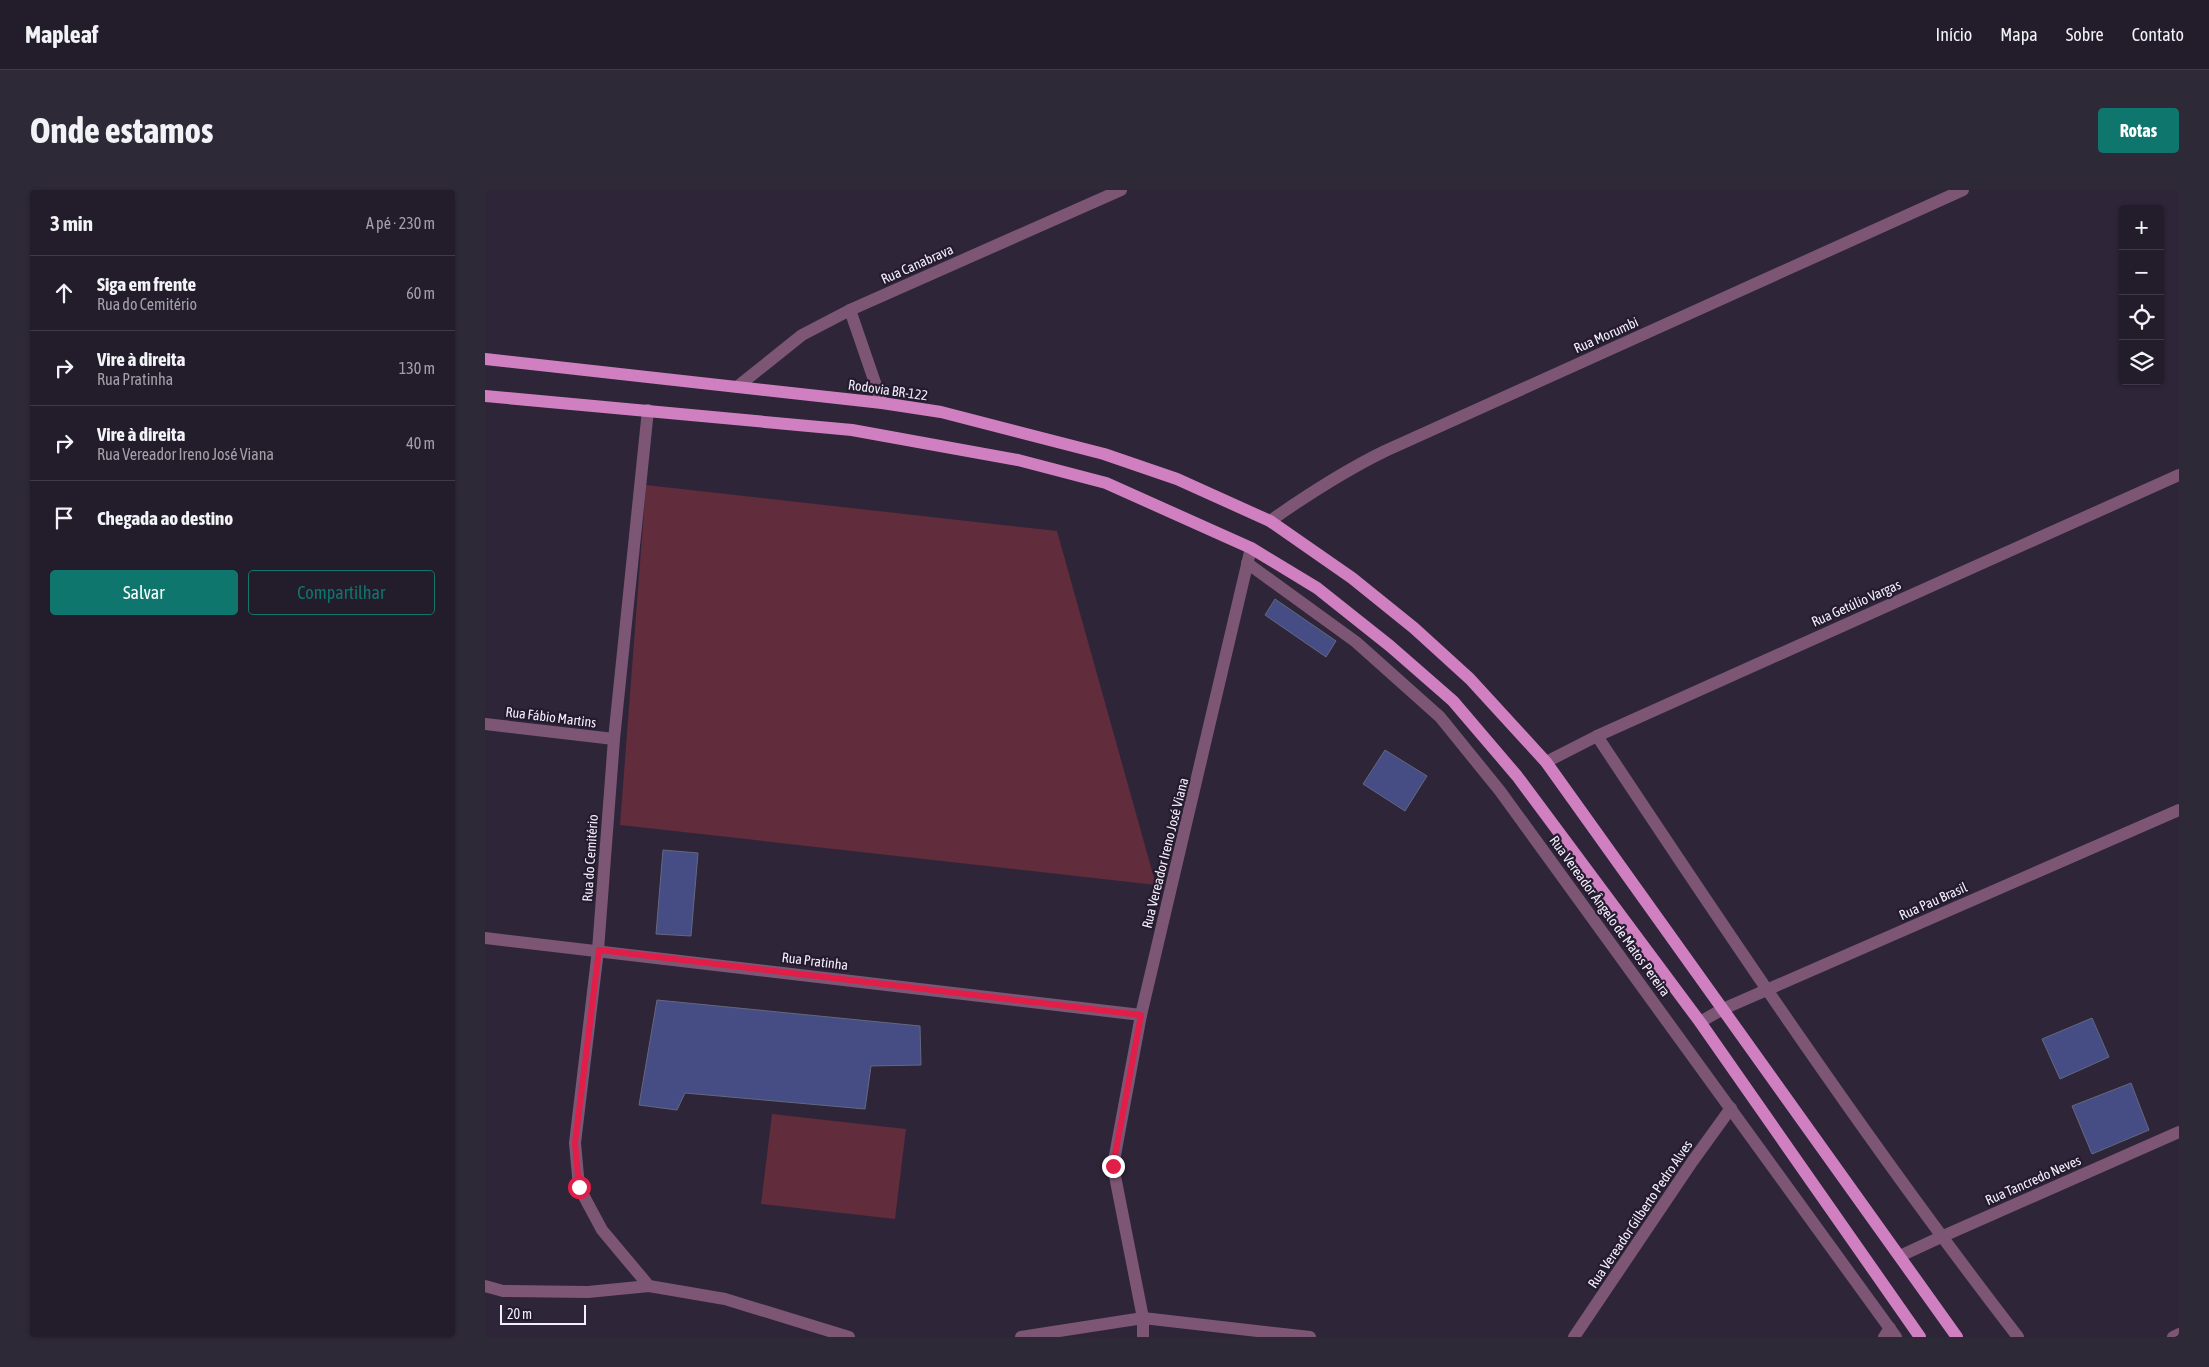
<!DOCTYPE html>
<html lang="pt">
<head>
<meta charset="utf-8">
<style>
  body { margin:0; font-family:"Asap Condensed",sans-serif; background:#2e2937; color:#f1f3f6 }
  .controls { position:absolute; right:15px; top:15px; display:grid; overflow:hidden; border-radius:5px; box-shadow:0 1px 4px #0004 }
  .controls button { width:45px; height:45px; display:grid; place-items:center; padding:0; border:0; border-bottom:1px solid #3f3a47; background:#221c2b; color:#f1f3f6; font:25px sans-serif }
  .scale { position:absolute; left:15px; bottom:12px; width:86px; box-sizing:border-box; padding-left:5px; border:2px solid #f3eefb; border-top:0; font-size:14px; line-height:18px; white-space:nowrap; color:#f3eefb; -webkit-text-stroke:4px #241b2e; paint-order:stroke }
  .stop { position:absolute; width:15px; height:15px; margin:-11px; border:4px solid #e11d48; border-radius:50%; background:#fff }
  .stop.end { background:#e11d48; border-color:#fff; box-shadow:0 1px 5px #0008 }
  .list { margin:0; padding:0; list-style:none }
  h2 { display:flex; justify-content:space-between; align-items:center; height:65px; margin:0; padding:0 20px; font-size:21px }
  h2 small { font-size:16px; font-weight:400; color:#a2a1a9 }
  .list li { display:grid; grid-template-columns:32px 1fr auto; gap:15px; align-items:center; box-sizing:border-box; height:75px; padding:0 20px; border-top:1px solid #3f3a47 }
  .list b { display:block; font-size:19px; white-space:nowrap }
  .list p { margin:0; font-size:16px; white-space:nowrap; color:#a2a1a9 }
  .list em { font-size:16px; font-style:normal; color:#a2a1a9 }
  .actions { display:flex; gap:10px; padding:15px 20px }
  .actions a { flex:1; padding:11px 0; border:1px solid #0f766e; border-radius:5px; text-align:center; font-size:18px; color:#0f766e }
  .actions .main { background:#0f766e; color:#fff }
  .icon { flex:none; width:28px; height:28px; fill:none; stroke:currentColor; stroke-width:2; stroke-linecap:round; stroke-linejoin:round }
  .map { position:relative; flex:none; width:1694px; height:1147px; overflow:hidden; border-radius:5px }
  header { display:flex; align-items:center; gap:30px; box-sizing:border-box; height:70px; padding:0 25px; background:#221c2b; border-bottom:1px solid #3f3a47 }
  header strong { font-size:24px }
  nav { display:flex; gap:28px; margin-inline-start:auto; font-size:18px }
  .intro { display:flex; align-items:center; justify-content:space-between; box-sizing:border-box; height:120px; padding:0 30px }
  h1 { margin:0; font-size:35px }
  .button { padding:12px 22px; border-radius:5px; background:#0f766e; color:#fff; font-size:18px; font-weight:700 }
  main { display:flex; gap:30px; padding:0 30px }
  aside { flex:1; background:#221c2b; border-radius:5px; box-shadow:0 1px 4px #0004 }
  .map>svg:first-child { display:block }
</style>
</head>
<body>
<header>
<strong>Mapleaf</strong>
<nav><a>Início</a><a>Mapa</a><a>Sobre</a><a>Contato</a></nav>
</header>
<div class="intro"><h1>Onde estamos</h1><a class="button">Rotas</a></div>
<main>
<aside>
<h2>3 min<small>A pé · 230 m</small></h2>
<ul class="list">
<li><svg class="icon" aria-label="ahead" viewBox="0 0 24 24"><path d="M12 20V5M6 11l6-6 6 6"/></svg><div><b>Siga em frente</b><p>Rua do Cemitério</p></div><em>60 m</em></li>
<li><svg class="icon" aria-label="right" viewBox="0 0 24 24"><path d="M7 20v-9h11M14 6l5 5-5 5"/></svg><div><b>Vire à direita</b><p>Rua Pratinha</p></div><em>130 m</em></li>
<li><svg class="icon" aria-label="right" viewBox="0 0 24 24"><path d="M7 20v-9h11M14 6l5 5-5 5"/></svg><div><b>Vire à direita</b><p>Rua Vereador Ireno José Viana</p></div><em>40 m</em></li>
<li><svg class="icon" aria-label="arrive" viewBox="0 0 24 24"><path d="M6 21V4h12l-3 4 3 4H6"/></svg><div><b>Chegada ao destino</b></div></li>
</ul>
<div class="actions"><a class="main">Salvar</a><a>Compartilhar</a></div>
</aside>
<div class="map">
<svg width="1694" height="1147" viewBox="0 0 1694 1147">
  <rect width="100%" height="100%" fill="#2e2539"/>
  <g fill="#612c3c">
    <path d="M161 295 572 341 671 695 135 635Z"/>
    <path d="M287 924 421 939 410 1029 276 1014Z"/>
  </g>
  <g fill="#464d85" stroke="#63687f">
    <path d="M790 409 851 451 841 467 780 425Z"/>
    <path d="M900 560 942 586 920 621 878 594Z"/>
    <path d="M178 660 213 663 206 746 171 744Z"/>
    <path d="M172 810 435 836 436 875 386 876 380 919 200 903 192 920 154 915Z"/>
    <path d="M1607 828 1624 867 1575 889 1557 849Z"/>
    <path d="M1646 893 1664 940 1607 964 1587 916Z"/>
  </g>
  <g fill="none" stroke-linecap="round" stroke-linejoin="round">
    <g stroke="#7d5675" stroke-width="12">
      <path d="M365 120 397 213"/>
      <path d="M252 197 317 145 365 120 636 0"/>
      <path d="M163 220 129 549 113 760 90 953 94 997 117 1040 164 1096"/>
      <path d="M785 331C822 305 859 281 900 261L1478 0"/>
      <path d="M0 534 129 549"/>
      <path d="M1112 546C1247 750 1383 953 1533 1147"/>
      <path d="M1061 572 1112 546 1694 285"/>
      <path d="M0 748 656 825"/>
      <path d="M1215 832 1238 819 1694 620"/>
      <path d="M1415 1066 1456 1047 1694 942"/>
      <path d="M0 1096 18 1101 103 1102 164 1096 240 1109 364 1147"/>
      <path d="M536 1147 658 1128 825 1147"/>
      <path d="M658 1147V1128L628 976 656 825 766 358"/>
      <path d="M1089 1147 1207 972 1246 918"/>
      <path d="M1399 1147 1405 1138"/>
      <path d="M1688 1147 1694 1144"/>
    </g>
    <path stroke="#7d5675" stroke-width="12" d="M762 373 871 452 955 527 1015 601 1411 1147"/>
    <g stroke="#d080c1" stroke-width="12">
      <path d="M0 169 397 213 456 222 619 264 692 289 785 331 867 388 929 438 985 489 1061 572 1472 1147"/>
      <path d="M0 206 367 240 533 270 621 293 766 358 832 398 905 456 968 511 1032 586 1215 832 1435 1147"/>
    </g>
  </g>
  <g fill="none" stroke-linecap="round" stroke-linejoin="round">
    <path stroke="#e11d48" stroke-width="6" d="M94 997 90 953 114 760 656 825 628 976"/>
  </g>
  <g text-anchor="middle" dominant-baseline="central" stroke-width="4.5" stroke-linejoin="round" paint-order="stroke">
    <g font-size="14" fill="#f3eefb" stroke="#241b2e">
      <text transform="translate(432 74) rotate(-24)">Rua Canabrava</text>
      <text transform="translate(1121 145) rotate(-24)">Rua Morumbi</text>
      <text transform="translate(403 200) rotate(8)">Rodovia BR-122</text>
      <text transform="translate(1371 413) rotate(-24)">Rua Getúlio Vargas</text>
      <text transform="translate(66 527) rotate(7)">Rua Fábio Martins</text>
      <text transform="translate(680 663) rotate(-76)">Rua Vereador Ireno José Viana</text>
      <text transform="translate(105 668) rotate(-86)">Rua do Cemitério</text>
      <text transform="translate(1448 711) rotate(-24)">Rua Pau Brasil</text>
      <text transform="translate(1125 726) rotate(54)">Rua Vereador Ângelo de Matos Pereira</text>
      <text transform="translate(330 771) rotate(7)">Rua Pratinha</text>
      <text transform="translate(1548 990) rotate(-24)">Rua Tancredo Neves</text>
      <text transform="translate(1155 1024) rotate(-56)">Rua Vereador Gilberto Pedro Alves</text>
    </g>
  </g>
</svg>
<div class="controls">
<button>+</button>
<button>−</button>
<button><svg class="icon" aria-label="locate" viewBox="0 0 24 24"><circle cx="12" cy="12" r="6"/><path d="M12 2v4M12 18v4M2 12h4M18 12h4"/></svg></button>
<button><svg class="icon" aria-label="layers" viewBox="0 0 24 24"><path d="M12 4l9 5-9 5-9-5zM3 14l9 5 9-5"/></svg></button>
</div>
<div class="scale">20 m</div>
<div class="stop" style="left:94px;top:997px"></div>
<div class="stop end" style="left:628px;top:976px"></div>
</div>
</main>
</body>
</html>
